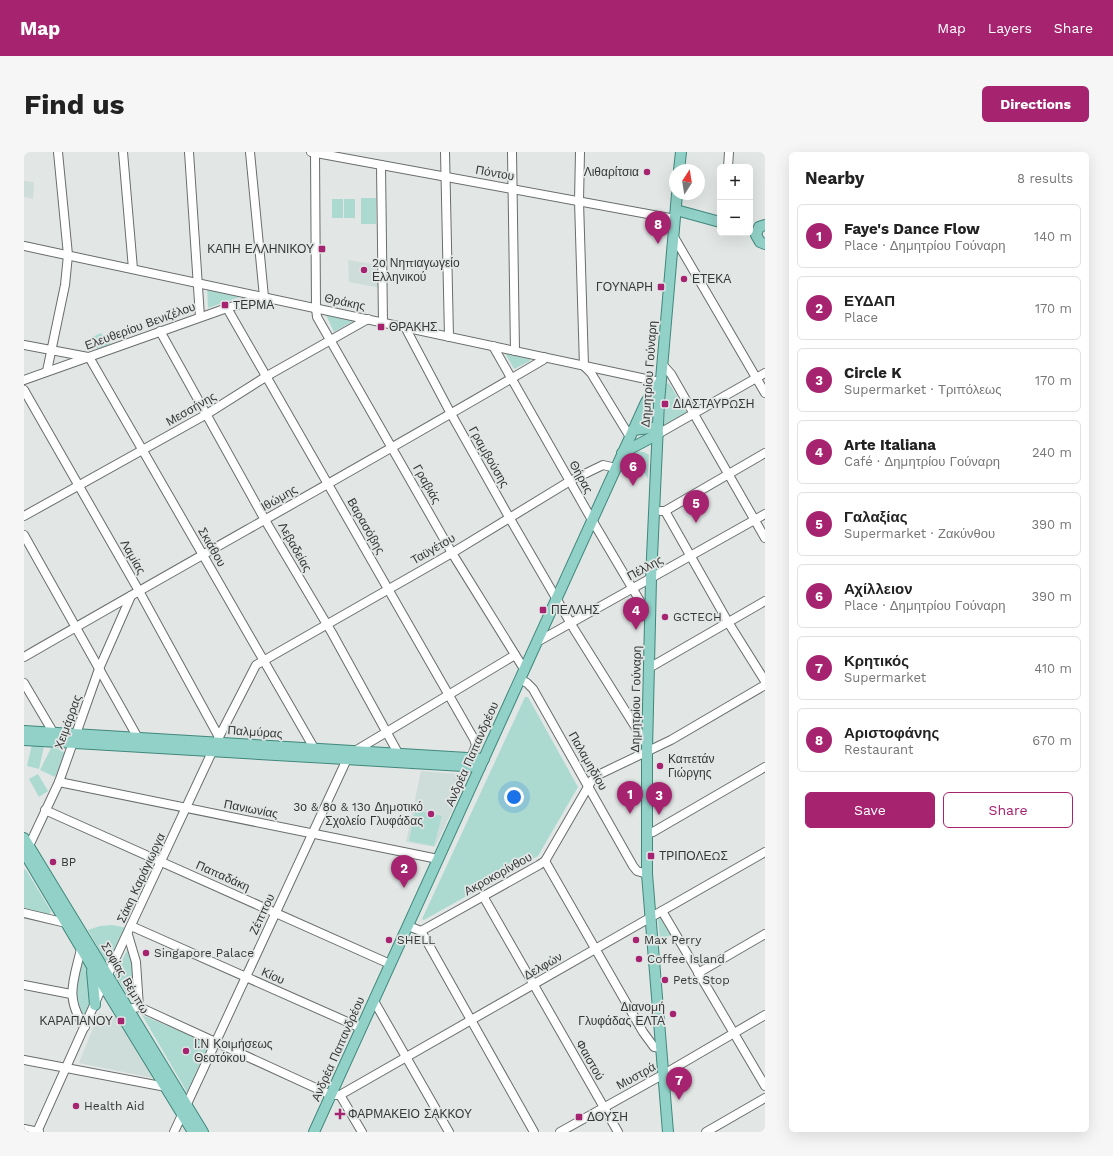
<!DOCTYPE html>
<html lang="en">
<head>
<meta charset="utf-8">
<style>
  body { margin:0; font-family:"Work Sans",sans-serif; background:#f6f6f6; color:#222 }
  .controls { position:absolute; right:12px; top:12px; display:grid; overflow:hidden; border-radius:6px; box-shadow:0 4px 16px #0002 }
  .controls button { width:36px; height:36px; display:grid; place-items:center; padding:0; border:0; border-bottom:1px solid #e0e0e0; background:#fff; color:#222; font:20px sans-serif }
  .compass { position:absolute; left:645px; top:12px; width:36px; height:36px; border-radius:50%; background:#fff; box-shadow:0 4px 16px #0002; rotate:12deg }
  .you { position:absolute; left:490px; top:645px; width:14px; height:14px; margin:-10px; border:3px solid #fff; border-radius:50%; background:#1a73e8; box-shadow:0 0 0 6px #1a73e833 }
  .badge { display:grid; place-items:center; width:26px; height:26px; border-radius:50%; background:#a62370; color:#fff; font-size:13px; font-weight:700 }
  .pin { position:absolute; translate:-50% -33px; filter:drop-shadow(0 1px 2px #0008) }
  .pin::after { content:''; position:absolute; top:21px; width:14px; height:12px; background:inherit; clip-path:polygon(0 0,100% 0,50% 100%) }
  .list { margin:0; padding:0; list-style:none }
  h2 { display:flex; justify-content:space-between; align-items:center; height:52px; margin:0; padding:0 16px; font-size:17px }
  h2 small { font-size:13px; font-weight:400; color:#767676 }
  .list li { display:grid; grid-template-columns:26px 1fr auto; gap:12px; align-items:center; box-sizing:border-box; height:64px; margin:0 8px 8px; padding:0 8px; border:1px solid #e0e0e0; border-radius:6px }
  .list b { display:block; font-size:15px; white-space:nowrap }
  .list p { margin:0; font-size:13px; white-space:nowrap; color:#767676 }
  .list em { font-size:13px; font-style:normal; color:#767676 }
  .actions { display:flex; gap:8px; padding:12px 16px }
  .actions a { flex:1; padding:9px 0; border:1px solid #a62370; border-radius:6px; text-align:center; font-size:14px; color:#a62370 }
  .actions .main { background:#a62370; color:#fff }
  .map { position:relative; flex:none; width:741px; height:980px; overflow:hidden; border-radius:6px }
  header { display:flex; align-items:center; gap:24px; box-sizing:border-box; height:56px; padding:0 20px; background:#a62370; color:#fff }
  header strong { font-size:19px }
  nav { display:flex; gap:22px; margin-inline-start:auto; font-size:14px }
  .intro { display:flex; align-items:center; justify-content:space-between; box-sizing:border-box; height:96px; padding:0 24px }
  h1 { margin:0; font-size:28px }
  .button { padding:10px 18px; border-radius:6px; background:#a62370; color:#fff; font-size:14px; font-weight:700 }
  main { display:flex; gap:24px; padding:0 24px }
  aside { flex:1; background:#fff; border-radius:6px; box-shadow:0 4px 16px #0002 }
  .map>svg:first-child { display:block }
</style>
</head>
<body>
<header>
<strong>Map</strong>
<nav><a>Map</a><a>Layers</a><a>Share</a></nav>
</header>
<div class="intro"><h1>Find us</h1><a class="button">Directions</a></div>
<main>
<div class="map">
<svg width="741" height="980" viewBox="0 0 741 980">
  <rect width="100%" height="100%" fill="#e2e7e6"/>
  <g fill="#cfddda">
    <path d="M0 29 10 30 9 47 0 45Z"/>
    <path d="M324 108 354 113 356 136 325 130Z"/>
    <path d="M397 619 435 622 439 635 411 695 382 690Z"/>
    <path d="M75 861 93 865 129 926 55 911Z"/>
  </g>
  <g fill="#acdad1">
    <rect x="337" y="46" width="15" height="26"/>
    <rect x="308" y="47" width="11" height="19"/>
    <rect x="320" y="47" width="11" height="19"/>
    <path d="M183 134 222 143 184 156Z"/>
    <path d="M304 162 329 168 330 169 310 180 302 163Z"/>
    <path d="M77 181 87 192 73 197 66 186Z"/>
    <path d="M481 201 506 206V209L490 217Z"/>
    <path d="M645 231 663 261 640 273 642 232Z"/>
    <path d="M614 299 620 300 625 303 624 327 609 302Z"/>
    <path d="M501 545H504L554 635 514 704 400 768 398 767Z"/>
    <path d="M8 592 20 594 15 617 3 614Z"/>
    <path d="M28 594 42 601 31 625 16 618Z"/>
    <path d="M14 622 24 639 15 645 5 627Z"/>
    <path d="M391 658 418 664 410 694 385 689Z"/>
    <path d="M0 717 2 718 27 759 25 763 0 758Z"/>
    <path d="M638 765 647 783 636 789 634 767Z"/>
    <path d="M88 773 103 776 88 807 85 809 81 808 64 778 76 774Z"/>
    <path d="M105 794 107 803 111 849 105 845 91 823Z"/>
    <path d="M58 803 67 818 66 853 59 867 52 841Z"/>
    <path d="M118 863 187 892 164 942Z"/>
  </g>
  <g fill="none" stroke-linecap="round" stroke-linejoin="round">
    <g stroke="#696d6c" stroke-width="10">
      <g id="minor">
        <path d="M99 0 109 117"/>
        <path d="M165 0 176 165"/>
        <path d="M226 0 240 145"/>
        <path d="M287 0 651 67"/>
        <path d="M291 0 292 156 293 165 428 401 500 517"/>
        <path d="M421 0 425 185"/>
        <path d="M488 0 491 199"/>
        <path d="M556 0 555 49 560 214 567 221 606 285"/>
        <path d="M357 13 359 171"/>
        <path d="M704 15 705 0"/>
        <path d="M650 85 741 241"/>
        <path d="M0 94 636 230"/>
        <path d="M203 156 450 587 452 593 447 606"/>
        <path d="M381 175 426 260 485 365 550 477 624 595"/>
        <path d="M136 179 241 368 308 481 374 601"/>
        <path d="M0 193 64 205"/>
        <path d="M469 194 568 368 626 466"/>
        <path d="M65 205 290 596"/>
        <path d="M638 212 647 222 741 386"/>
        <path d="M23 219 41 133 44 103 34 0"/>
        <path d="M0 228 203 156 237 146"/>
        <path d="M0 238 115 439 195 585"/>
        <path d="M634 282 741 221"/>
        <path d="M637 359H641L741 301"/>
        <path d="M641 359 704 470 741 529"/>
        <path d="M0 364 183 262 243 224 344 167"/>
        <path d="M0 383 114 586"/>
        <path d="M513 490 741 362"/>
        <path d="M0 505C173 405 347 309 519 208L520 205"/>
        <path d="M625 516 741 449"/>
        <path d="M496 527 503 531 509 537 609 714 613 719 623 722"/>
        <path d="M0 531 29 580"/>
        <path d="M35 630 414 707"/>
        <path d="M21 658 366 812"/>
        <path d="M623 681 629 680 741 615"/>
        <path d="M3 698 35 630 75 517 107 444"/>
        <path d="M521 709 619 880 630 895 638 896"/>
        <path d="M459 744 594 980"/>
        <path d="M638 759 741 934"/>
        <path d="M0 761 42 771"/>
        <path d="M107 774 337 876"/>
        <path d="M384 774 397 779 515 713 521 709 568 628 574 623 647 588 741 533"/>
        <path d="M397 779 510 980"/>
        <path d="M104 783 112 810 115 855"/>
        <path d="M57 797C50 828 40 846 61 875"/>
        <path d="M674 821 741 782"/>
        <path d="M0 833 47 842"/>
        <path d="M350 849 425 980"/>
        <path d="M104 857 115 855 307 943H316L741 700"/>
        <path d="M0 908 142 935"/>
        <path d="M316 943 338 980"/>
        <path d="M0 977 15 980"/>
        <path d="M13 980 79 833 195 585 232 513 428 401 546 329 579 313 592 316"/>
        <path d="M150 980 323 607 331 599 491 503"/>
        <path d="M536 980 640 922 741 863"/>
        <path d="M682 980 741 946"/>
      </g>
    </g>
    <g stroke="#41877c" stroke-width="12">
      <g id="major">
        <path d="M655 18 657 0"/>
        <path d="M652 58 696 70"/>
        <path d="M741 73 735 75 732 83 736 90 741 92"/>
        <path d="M609 278 634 275"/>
        <path d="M598 301 634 282"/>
        <path d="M0 579 460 607"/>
        <path d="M0 588 456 615"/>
        <path d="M0 686 179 980"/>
        <path d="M0 700 79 833 169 980"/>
        <path d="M68 819 71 853"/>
        <path d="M290 980 622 250 636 230"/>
        <path d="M644 980 623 722V598L627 427 635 251 653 42"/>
      </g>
    </g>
    <use href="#minor" stroke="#fff" stroke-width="8"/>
    <use href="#major" stroke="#91d1c7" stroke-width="10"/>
  </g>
  <g fill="#a62370" stroke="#e2e7e6" stroke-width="1.5">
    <circle cx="623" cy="20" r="4"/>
    <rect x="294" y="93" width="8" height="8" rx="2"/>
    <circle cx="340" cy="118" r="4"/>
    <circle cx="660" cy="127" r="4"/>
    <rect x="633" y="131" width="8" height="8" rx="2"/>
    <rect x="197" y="149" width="8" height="8" rx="2"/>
    <rect x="353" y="171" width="8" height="8" rx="2"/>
    <rect x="637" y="248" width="8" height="8" rx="2"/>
    <rect x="515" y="454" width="8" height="8" rx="2"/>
    <circle cx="641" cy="465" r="4"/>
    <circle cx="636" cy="614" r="4"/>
    <circle cx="407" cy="662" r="4"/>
    <rect x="623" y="700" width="8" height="8" rx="2"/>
    <circle cx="29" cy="710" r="4"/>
    <circle cx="365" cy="788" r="4"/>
    <circle cx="612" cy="788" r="4"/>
    <circle cx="122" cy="801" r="4"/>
    <circle cx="615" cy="807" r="4"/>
    <circle cx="641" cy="828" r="4"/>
    <circle cx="649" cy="862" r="4"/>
    <rect x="93" y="865" width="8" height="8" rx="2"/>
    <circle cx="162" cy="899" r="4"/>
    <circle cx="52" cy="954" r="4"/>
    <path d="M314 956h4v4h4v4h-4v4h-4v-4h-4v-4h4z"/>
    <rect x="551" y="961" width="8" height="8" rx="2"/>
  </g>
  <g text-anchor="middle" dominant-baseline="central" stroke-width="3.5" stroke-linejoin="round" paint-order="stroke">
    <g font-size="12" fill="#353736" stroke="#e2e7e6" text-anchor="start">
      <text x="615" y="20" text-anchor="end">Λιθαρίτσια</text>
      <text x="290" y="97" text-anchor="end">ΚΑΠΗ ΕΛΛΗΝΙΚΟΥ</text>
      <text x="348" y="111">2ο Νηπιαγωγείο<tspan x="348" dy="14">Ελληνικού</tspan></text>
      <text x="668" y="127">ΕΤΕΚΑ</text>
      <text x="629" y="135" text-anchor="end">ΓΟΥΝΑΡΗ</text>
      <text x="209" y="153">TΕΡΜΑ</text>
      <text x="365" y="175">ΘΡΑΚΗΣ</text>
      <text x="649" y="252">ΔΙΑΣΤΑΥΡΩΣΗ</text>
      <text x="527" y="458">ΠΕΛΛΗΣ</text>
      <text x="649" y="465">GCTECH</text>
      <text x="644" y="607">Καπετάν<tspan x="644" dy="14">Γιώργης</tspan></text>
      <text x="399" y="655" text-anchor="end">3ο &amp; 8ο &amp; 13ο Δημοτικό<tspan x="399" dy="14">Σχολείο Γλυφάδας</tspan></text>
      <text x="635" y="704">ΤΡΙΠΟΛΕΩΣ</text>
      <text x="37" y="710">BP</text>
      <text x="373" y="788">SHELL</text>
      <text x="620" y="788">Max Perry</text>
      <text x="130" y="801">Singapore Palace</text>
      <text x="623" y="807">Coffee Island</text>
      <text x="649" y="828">Pets Stop</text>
      <text x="641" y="855" text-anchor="end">Διανομή<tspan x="641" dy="14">Γλυφάδας ΕΛΤΑ</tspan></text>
      <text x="89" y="869" text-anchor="end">ΚΑΡΑΠΑΝΟΥ</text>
      <text x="170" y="892">Ι.Ν Κοιμήσεως<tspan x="170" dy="14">Θεοτόκου</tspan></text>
      <text x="60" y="954">Health Aid</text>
      <text x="324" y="962">ΦΑΡΜΑΚΕΙΟ ΣΑΚΚΟΥ</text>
      <text x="563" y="965">ΔΟΥΣΗ</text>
    </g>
    <g font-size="12" fill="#353736" stroke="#e2e7e6">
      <text transform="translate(471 21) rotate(10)">Πόντου</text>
      <text transform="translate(321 150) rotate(12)">Θράκης</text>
      <text transform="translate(116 174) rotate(-20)">Ελευθερίου Βενιζέλου</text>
      <text transform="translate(625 222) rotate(-86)">Δημητρίου Γούναρη</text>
      <text transform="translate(167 257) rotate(-30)">Μεσσήνης</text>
      <text transform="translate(465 305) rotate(60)">Γραμβούσης</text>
      <text transform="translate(557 325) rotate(61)">Θήρας</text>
      <text transform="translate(403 332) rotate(60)">Γραβιάς</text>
      <text transform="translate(255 346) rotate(-30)">Ιθώμης</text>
      <text transform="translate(342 374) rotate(60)">Βαρασόβης</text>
      <text transform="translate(188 395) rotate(60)">Σκιάθου</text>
      <text transform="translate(271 395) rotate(60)">Λεβαδείας</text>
      <text transform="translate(409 397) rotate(-30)">Ταϋγέτου</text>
      <text transform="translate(109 405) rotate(60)">Λαμίας</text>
      <text transform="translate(621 416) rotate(-29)">Πέλλης</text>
      <text transform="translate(612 547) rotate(-89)">Δημητρίου Γούναρη</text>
      <text transform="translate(44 570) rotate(-70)">Χειμάρρας</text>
      <text transform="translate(231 580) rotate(4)">Παλμύρας</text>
      <text transform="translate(448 602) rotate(-66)">Ανδρέα Παπανδρέου</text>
      <text transform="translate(564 609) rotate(60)">Παλαμηδίου</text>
      <text transform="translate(227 657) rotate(11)">Πανιωνίας</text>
      <text transform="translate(474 722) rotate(-29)">Ακροκορίνθου</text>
      <text transform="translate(199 724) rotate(24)">Παπαδάκη</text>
      <text transform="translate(117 726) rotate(-65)">Σάκη Καράγιωργα</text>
      <text transform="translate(238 762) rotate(-65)">Ζέππου</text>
      <text transform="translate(519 814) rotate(-30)">Δελφών</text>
      <text transform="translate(249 824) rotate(24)">Κίου</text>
      <text transform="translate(101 826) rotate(59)">Σοφίας Βέμπω</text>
      <text transform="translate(314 897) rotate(-66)">Ανδρέα Παπανδρέου</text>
      <text transform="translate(566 908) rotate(60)">Φαιστού</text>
      <text transform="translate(612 924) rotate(-29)">Μυστρά</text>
    </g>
  </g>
</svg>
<div class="controls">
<button>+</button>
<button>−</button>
</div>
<svg class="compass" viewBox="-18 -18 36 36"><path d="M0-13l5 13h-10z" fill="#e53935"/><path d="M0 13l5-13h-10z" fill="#767676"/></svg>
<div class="you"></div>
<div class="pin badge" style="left:606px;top:662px">1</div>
<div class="pin badge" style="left:380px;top:736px">2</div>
<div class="pin badge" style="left:635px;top:663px">3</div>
<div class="pin badge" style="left:612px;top:478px">4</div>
<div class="pin badge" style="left:672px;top:371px">5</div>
<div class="pin badge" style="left:609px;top:334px">6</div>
<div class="pin badge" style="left:655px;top:948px">7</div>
<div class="pin badge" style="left:634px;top:92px">8</div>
</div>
<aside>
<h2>Nearby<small>8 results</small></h2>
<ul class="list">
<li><span class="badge">1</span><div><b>Faye's Dance Flow</b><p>Place · Δημητρίου Γούναρη</p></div><em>140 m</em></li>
<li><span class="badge">2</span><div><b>ΕΥΔΑΠ</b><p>Place</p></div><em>170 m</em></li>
<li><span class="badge">3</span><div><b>Circle K</b><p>Supermarket · Τριπόλεως</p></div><em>170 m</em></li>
<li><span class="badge">4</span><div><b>Arte Italiana</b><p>Café · Δημητρίου Γούναρη</p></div><em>240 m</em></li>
<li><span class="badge">5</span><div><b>Γαλαξίας</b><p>Supermarket · Ζακύνθου</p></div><em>390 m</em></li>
<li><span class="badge">6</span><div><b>Αχίλλειον</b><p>Place · Δημητρίου Γούναρη</p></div><em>390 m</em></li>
<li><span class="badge">7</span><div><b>Κρητικός</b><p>Supermarket</p></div><em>410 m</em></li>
<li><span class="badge">8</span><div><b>Αριστοφάνης</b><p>Restaurant</p></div><em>670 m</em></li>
</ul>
<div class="actions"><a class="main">Save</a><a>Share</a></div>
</aside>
</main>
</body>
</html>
